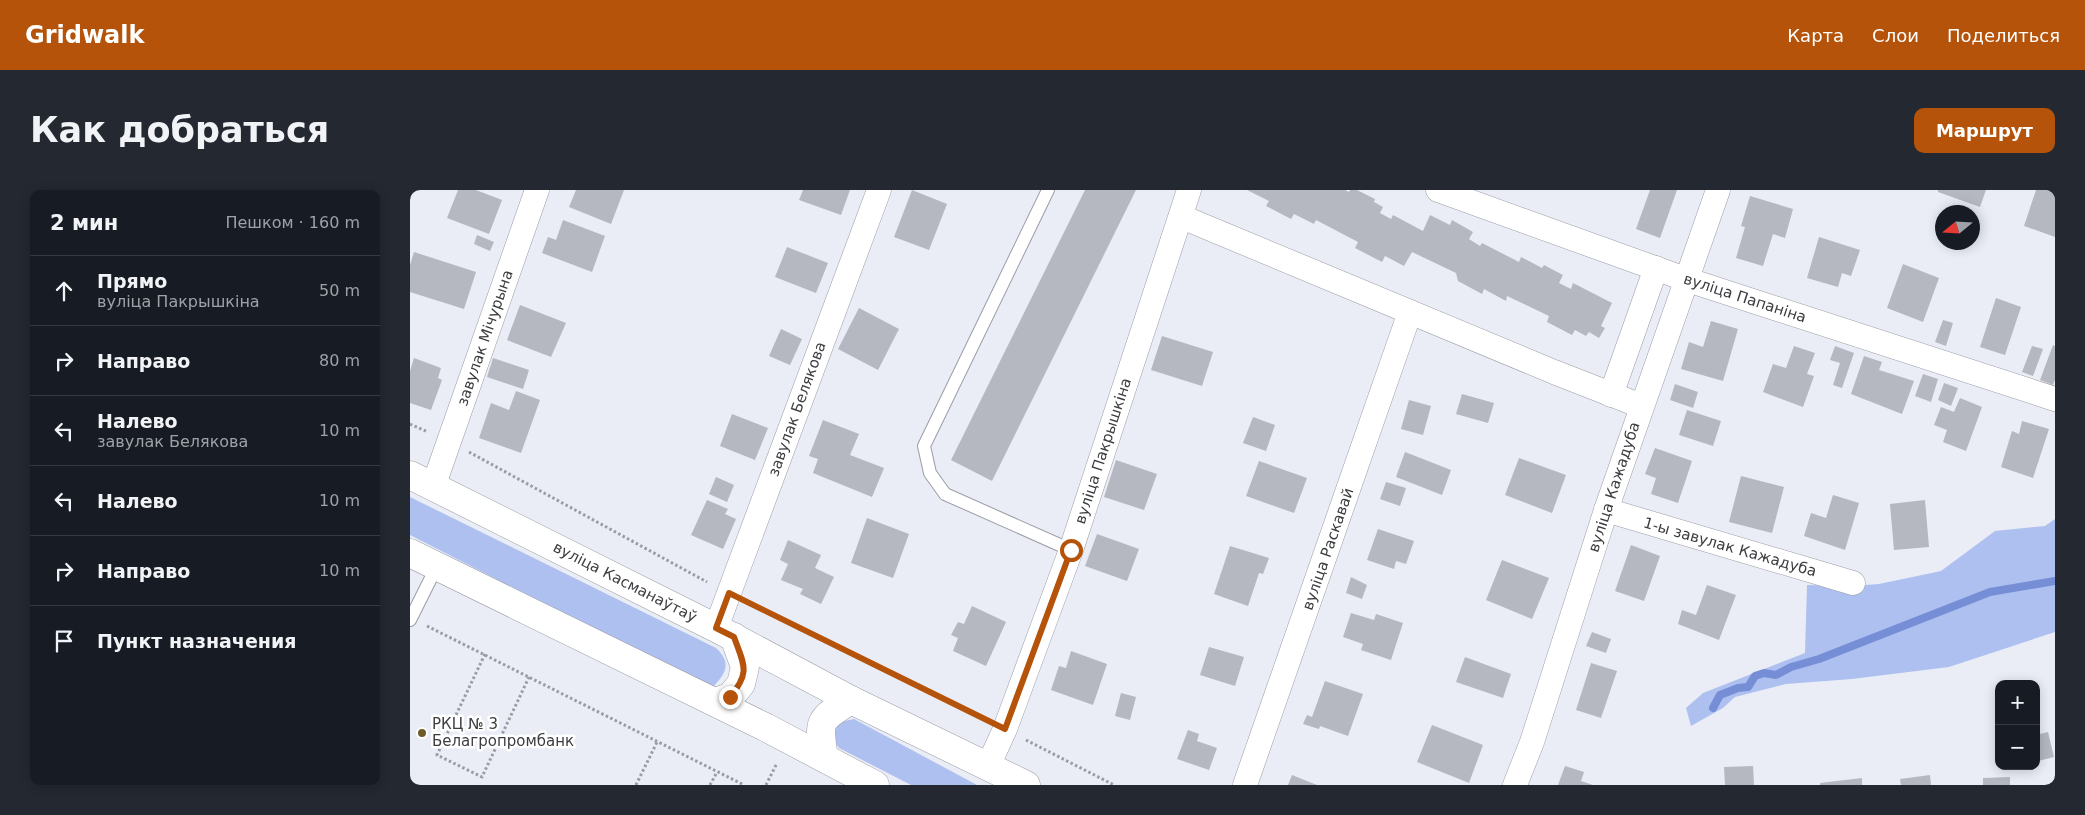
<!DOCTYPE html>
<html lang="ru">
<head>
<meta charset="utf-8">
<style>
  body { margin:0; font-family:"DejaVu Sans",sans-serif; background:#242831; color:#f1f3f6 }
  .controls { position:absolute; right:15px; bottom:15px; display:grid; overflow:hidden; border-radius:10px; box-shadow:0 2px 12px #0003 }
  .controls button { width:45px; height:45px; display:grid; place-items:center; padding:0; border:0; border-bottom:1px solid #363941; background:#171b24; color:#f1f3f6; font:25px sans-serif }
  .compass { position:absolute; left:1525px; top:15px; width:45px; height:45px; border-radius:50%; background:#171b24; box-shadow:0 2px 12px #0003; rotate:252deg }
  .stop { position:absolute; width:15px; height:15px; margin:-11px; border:4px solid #b45309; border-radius:50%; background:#fff }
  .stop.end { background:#b45309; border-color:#fff; box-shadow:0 1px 5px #0008 }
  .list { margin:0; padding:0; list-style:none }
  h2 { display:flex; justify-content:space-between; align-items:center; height:65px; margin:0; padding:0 20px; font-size:21px }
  h2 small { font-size:16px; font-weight:400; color:#9ea1a6 }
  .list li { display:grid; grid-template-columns:32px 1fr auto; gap:15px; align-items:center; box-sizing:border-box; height:70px; padding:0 20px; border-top:1px solid #363941 }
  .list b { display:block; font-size:19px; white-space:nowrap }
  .list p { margin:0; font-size:16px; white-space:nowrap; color:#9ea1a6 }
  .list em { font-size:16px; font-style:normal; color:#9ea1a6 }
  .icon { flex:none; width:28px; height:28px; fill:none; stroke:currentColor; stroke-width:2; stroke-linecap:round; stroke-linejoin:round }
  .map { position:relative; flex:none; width:1645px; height:595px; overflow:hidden; border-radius:10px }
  header { display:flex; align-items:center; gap:30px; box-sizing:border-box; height:70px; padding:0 25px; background:#b45309; color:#fff }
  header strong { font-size:24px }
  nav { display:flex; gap:28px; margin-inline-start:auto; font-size:18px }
  .intro { display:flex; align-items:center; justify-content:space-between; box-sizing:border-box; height:120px; padding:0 30px }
  h1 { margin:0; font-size:35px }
  .button { padding:12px 22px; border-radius:10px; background:#b45309; color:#fff; font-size:18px; font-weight:700 }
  main { display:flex; gap:30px; padding:0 30px }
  aside { flex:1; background:#171b24; border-radius:10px; box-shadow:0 2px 12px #0003 }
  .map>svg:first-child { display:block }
</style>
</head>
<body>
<header>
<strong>Gridwalk</strong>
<nav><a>Карта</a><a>Слои</a><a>Поделиться</a></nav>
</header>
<div class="intro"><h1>Как добраться</h1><a class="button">Маршрут</a></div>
<main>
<aside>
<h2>2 мин<small>Пешком · 160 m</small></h2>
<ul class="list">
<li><svg class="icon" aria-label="ahead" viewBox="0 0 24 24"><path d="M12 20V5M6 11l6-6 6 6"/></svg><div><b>Прямо</b><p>вуліца Пакрышкіна</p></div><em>50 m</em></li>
<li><svg class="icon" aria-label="right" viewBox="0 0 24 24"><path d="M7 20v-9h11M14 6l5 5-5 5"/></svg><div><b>Направо</b></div><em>80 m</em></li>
<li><svg class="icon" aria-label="left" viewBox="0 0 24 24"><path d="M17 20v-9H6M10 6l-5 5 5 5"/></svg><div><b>Налево</b><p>завулак Белякова</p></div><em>10 m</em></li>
<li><svg class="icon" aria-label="left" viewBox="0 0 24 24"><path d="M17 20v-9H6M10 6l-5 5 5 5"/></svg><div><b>Налево</b></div><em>10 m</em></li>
<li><svg class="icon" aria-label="right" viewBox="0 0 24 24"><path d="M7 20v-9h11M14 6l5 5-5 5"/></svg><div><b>Направо</b></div><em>10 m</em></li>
<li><svg class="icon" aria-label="arrive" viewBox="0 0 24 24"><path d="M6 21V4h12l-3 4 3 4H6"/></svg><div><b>Пункт назначения</b></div></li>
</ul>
</aside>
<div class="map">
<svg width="1645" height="595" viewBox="0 0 1645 595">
  <rect width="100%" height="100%" fill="#eaedf6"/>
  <g fill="#aec0f0">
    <path d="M0 307 306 458C321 472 317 482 304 496L294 495 0 345Z"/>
    <path d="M1645 329V442L1539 477 1442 489 1376 494 1325 507 1313 518 1281 536 1276 518 1293 503 1395 463 1397 395 1442 396 1469 394 1531 381 1585 341 1635 336Z"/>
    <path d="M444 529 567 595H501L429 558 424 551V537L430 532Z"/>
  </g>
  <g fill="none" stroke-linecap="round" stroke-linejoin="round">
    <path stroke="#768ed5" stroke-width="8" d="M1303 518 1310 505 1328 498 1338 497 1345 486 1354 483 1366 485 1381 477 1409 469 1580 402 1645 391"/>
  </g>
  <g fill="#b5b8c0">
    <path d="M48 0H66L92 10 79 44 37 28Z"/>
    <path d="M166 0H214L201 34 159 17Z"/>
    <path d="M393 0H440L431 25 389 10Z"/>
    <path d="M502 0 537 14 519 60 484 47Z"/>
    <path d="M675 0H726L582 291 541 270Z"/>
    <path d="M837 0H935L939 2 940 0H947L965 9 964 12 973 17 970 23 981 29 983 25 1013 41 1020 25 1040 35 1042 30 1063 42 1059 49 1070 56 1072 53 1109 72 1111 67 1132 78 1134 75 1153 85 1149 93 1161 99 1163 93 1202 113 1191 136 1195 138 1189 148 1179 142 1176 146 1165 140 1162 145 1137 132 1139 126 1097 106 1096 111 1074 99 1072 104 1048 91 1046 83 1002 62 994 76 975 66 972 72 945 58 948 52 906 30 904 34 884 24 881 29 856 16 859 11Z"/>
    <path d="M1240 0H1267L1250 48 1226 39Z"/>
    <path d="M1528 0H1576L1570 17 1528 2Z"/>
    <path d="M1626 0H1645V47L1614 36Z"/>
    <path d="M1340 6 1383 19 1375 48 1363 44 1353 76 1326 68 1335 37 1331 36Z"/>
    <path d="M153 30 195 46 182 82 132 63 138 47 146 50Z"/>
    <path d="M67 45 84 52 80 61 64 54Z"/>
    <path d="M1409 47 1450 60 1441 86 1432 83 1428 97 1397 88Z"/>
    <path d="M377 57 418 73 406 103 365 87Z"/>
    <path d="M4 62 66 82 54 119 0 102V75Z"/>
    <path d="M1493 74 1529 88 1513 132 1477 118Z"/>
    <path d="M1586 108 1611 117 1595 165 1570 157Z"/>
    <path d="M110 115 156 133 141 167 97 150Z"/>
    <path d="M449 118 489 139 468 180 428 159Z"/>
    <path d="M1533 130 1543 133 1536 156 1525 152Z"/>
    <path d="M1301 131 1328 139 1313 191 1271 179 1279 152 1293 157Z"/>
    <path d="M371 139 392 149 380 175 359 166Z"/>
    <path d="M752 146 803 162 792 196 741 180Z"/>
    <path d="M1643 155 1645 156V190L1643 195 1630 190Z"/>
    <path d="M1384 156 1405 163 1397 184 1404 186 1393 217 1353 202 1363 174 1376 178Z"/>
    <path d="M1425 156 1444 163 1432 198 1423 195 1430 173 1420 170Z"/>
    <path d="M1622 156 1633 159 1623 186 1612 182Z"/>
    <path d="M1454 166 1472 172 1469 180 1504 191 1492 224 1441 204Z"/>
    <path d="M4 168 31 178 28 188 32 190 21 220 0 213V181Z"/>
    <path d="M83 168 119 180 113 199 77 187Z"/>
    <path d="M1513 184 1528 189 1521 212 1505 206Z"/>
    <path d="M1534 193 1548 198 1541 216 1528 210Z"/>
    <path d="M1265 194 1288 202 1283 218 1260 210Z"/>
    <path d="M106 201 130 210 111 263 69 248 81 213 99 220Z"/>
    <path d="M1052 204 1084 213 1078 233 1046 224Z"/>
    <path d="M1550 208 1572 217 1556 261 1533 252 1537 240 1524 235 1531 217 1544 222Z"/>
    <path d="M999 210 1021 216 1013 245 991 239Z"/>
    <path d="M1277 220 1311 231 1303 256 1269 245Z"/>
    <path d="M322 224 358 238 345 270 310 256Z"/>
    <path d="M843 227 865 235 856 261 833 253Z"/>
    <path d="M413 230 449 244 440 265 474 278 462 307 403 283 408 269 399 266Z"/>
    <path d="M1612 231 1639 239 1623 288 1591 277 1602 241 1609 244Z"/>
    <path d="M1245 258 1282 271 1268 313 1241 304 1246 288 1235 284Z"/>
    <path d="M995 262 1041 280 1032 305 986 287Z"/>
    <path d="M1109 268 1156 285 1142 323 1095 305Z"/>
    <path d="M706 270 747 284 734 320 694 307Z"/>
    <path d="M849 271 897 288 884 323 836 306Z"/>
    <path d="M1331 286 1374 297 1362 343 1319 332Z"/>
    <path d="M306 287 324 295 317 312 299 304Z"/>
    <path d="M976 292 996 298 990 316 970 309Z"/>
    <path d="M1423 305 1449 313 1435 360 1394 346 1401 323 1416 328Z"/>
    <path d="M297 310 318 319 315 324 326 329 313 359 281 345Z"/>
    <path d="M1515 310 1519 357 1484 360 1480 314Z"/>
    <path d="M457 328 499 344 483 388 441 373Z"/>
    <path d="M968 339 1004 351 996 374 986 371 984 379 957 370Z"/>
    <path d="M687 344 729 359 717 391 675 376Z"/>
    <path d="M378 350 411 365 405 378 424 387 411 414 390 404 393 399 371 390 378 374 370 370Z"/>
    <path d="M1221 355 1250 366 1234 411 1205 401Z"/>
    <path d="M820 356 859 368 853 384 849 383 838 416 804 404Z"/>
    <path d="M1092 370 1139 388 1122 429 1076 410Z"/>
    <path d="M941 387 957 395 952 409 936 403Z"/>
    <path d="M1297 395 1326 405 1309 450 1268 434 1272 420 1286 425Z"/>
    <path d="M562 416 596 432 576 476 543 461 548 448 541 445 548 432 554 434Z"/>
    <path d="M941 423 964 430 966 424 993 433 981 470 951 460 953 454 933 447Z"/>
    <path d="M1182 442 1201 449 1196 463 1176 456Z"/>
    <path d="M799 457 834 467 825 496 790 485Z"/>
    <path d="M661 461 697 474 683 515 641 500 649 476 656 478Z"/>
    <path d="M1055 467 1101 484 1093 508 1046 492Z"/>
    <path d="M1181 473 1207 481 1191 528 1166 520Z"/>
    <path d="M915 491 953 504 938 546 910 536 909 539 893 534 897 525 902 527Z"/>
    <path d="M711 503 726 507 720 530 705 526Z"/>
    <path d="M1022 535 1073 555 1059 593 1007 572Z"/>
    <path d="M778 540 789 544 787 551 807 558 799 580 767 569Z"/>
    <path d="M1638 542 1644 567 1628 571 1626 545Z"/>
    <path d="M1155 576 1174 582 1171 591 1183 595H1148Z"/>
    <path d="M1343 576 1344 595H1315L1314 577Z"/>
    <path d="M882 585 907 595H878Z"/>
    <path d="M1520 585 1521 595H1491L1490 589Z"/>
    <path d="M1600 587V595H1573V588Z"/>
    <path d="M1452 588V595H1410V593Z"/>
  </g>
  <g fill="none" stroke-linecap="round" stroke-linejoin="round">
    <g stroke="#9a9da5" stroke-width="14">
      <g id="lane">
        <path d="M638 0 514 256 520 283 535 304 661 360"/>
        <path d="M0 430 27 376"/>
      </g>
    </g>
    <g stroke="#9a9da5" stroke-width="25">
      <g id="street">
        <path d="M1028 0 1278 90 1645 209"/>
        <path d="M772 27 1144 182 1231 216"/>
        <path d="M1201 205 1246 78"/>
        <path d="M23 297 127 0"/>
        <path d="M1196 320 1443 393"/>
        <path d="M306 438 469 0"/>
        <path d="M578 576 595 539 661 360 779 0"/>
        <path d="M835 595 1000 122"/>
        <path d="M1105 595 1122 552 1196 320 1308 0"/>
      </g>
    </g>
    <g stroke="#9a9da5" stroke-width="29">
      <g id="primary">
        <path d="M0 285 306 438 441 510 616 595"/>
        <path d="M0 363 355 537 465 595"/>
        <path d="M305 512 320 507 331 494 335 477 324 447"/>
        <path d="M414 568C408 530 408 530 441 510"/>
      </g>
    </g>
    <g stroke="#9a9ca3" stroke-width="3" stroke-dasharray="2.5 2.5" stroke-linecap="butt">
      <path d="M0 234 18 242"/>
      <path d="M59 262 297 392"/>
      <path d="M341 414 573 528"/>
      <path d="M17 436 334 595"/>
      <path d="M75 464 27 565 72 587 119 487"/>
      <path d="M616 550 704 595"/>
      <path d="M226 595 247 552"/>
      <path d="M300 595 307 582"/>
      <path d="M356 595 367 573"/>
    </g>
    <use href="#lane" stroke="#fff" stroke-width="12"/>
    <use href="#street" stroke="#fff" stroke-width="24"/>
    <use href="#primary" stroke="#fff" stroke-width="28"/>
  </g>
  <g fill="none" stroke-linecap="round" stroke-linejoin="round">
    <path stroke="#b45309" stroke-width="6" d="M320 507C341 482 334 475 324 447L306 438 319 403 595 539 661 360"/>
  </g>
  <circle fill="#6d5b29" stroke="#fff" stroke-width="2" cx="12" cy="543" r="5"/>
  <g text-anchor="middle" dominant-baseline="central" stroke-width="5" stroke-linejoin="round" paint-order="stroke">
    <g font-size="15" fill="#3c3d40" stroke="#fff">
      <text transform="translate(1335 108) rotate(18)">вуліца Папаніна</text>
      <text transform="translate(75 148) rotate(-71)">завулак Мічурына</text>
      <text transform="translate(387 219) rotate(-70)">завулак Белякова</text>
      <text transform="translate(693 261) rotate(-72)">вуліца Пакрышкіна</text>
      <text transform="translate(1204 297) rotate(-72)">вуліца Кажадуба</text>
      <text transform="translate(1320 357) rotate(16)">1-ы завулак Кажадуба</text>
      <text transform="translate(918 359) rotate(-71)">вуліца Раскавай</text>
      <text transform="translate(215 392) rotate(27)">вуліца Касманаўтаў</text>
    </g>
    <g font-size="15" fill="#3c3d40" stroke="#fff" text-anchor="start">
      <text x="22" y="534">РКЦ № 3<tspan x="22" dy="17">Белагропромбанк</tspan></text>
    </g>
  </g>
</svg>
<div class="controls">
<button>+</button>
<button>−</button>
</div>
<svg class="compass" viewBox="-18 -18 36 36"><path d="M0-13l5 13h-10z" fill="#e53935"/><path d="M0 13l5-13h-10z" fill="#9ea1a6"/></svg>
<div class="stop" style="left:661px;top:360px"></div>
<div class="stop end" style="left:320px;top:507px"></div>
</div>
</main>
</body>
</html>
